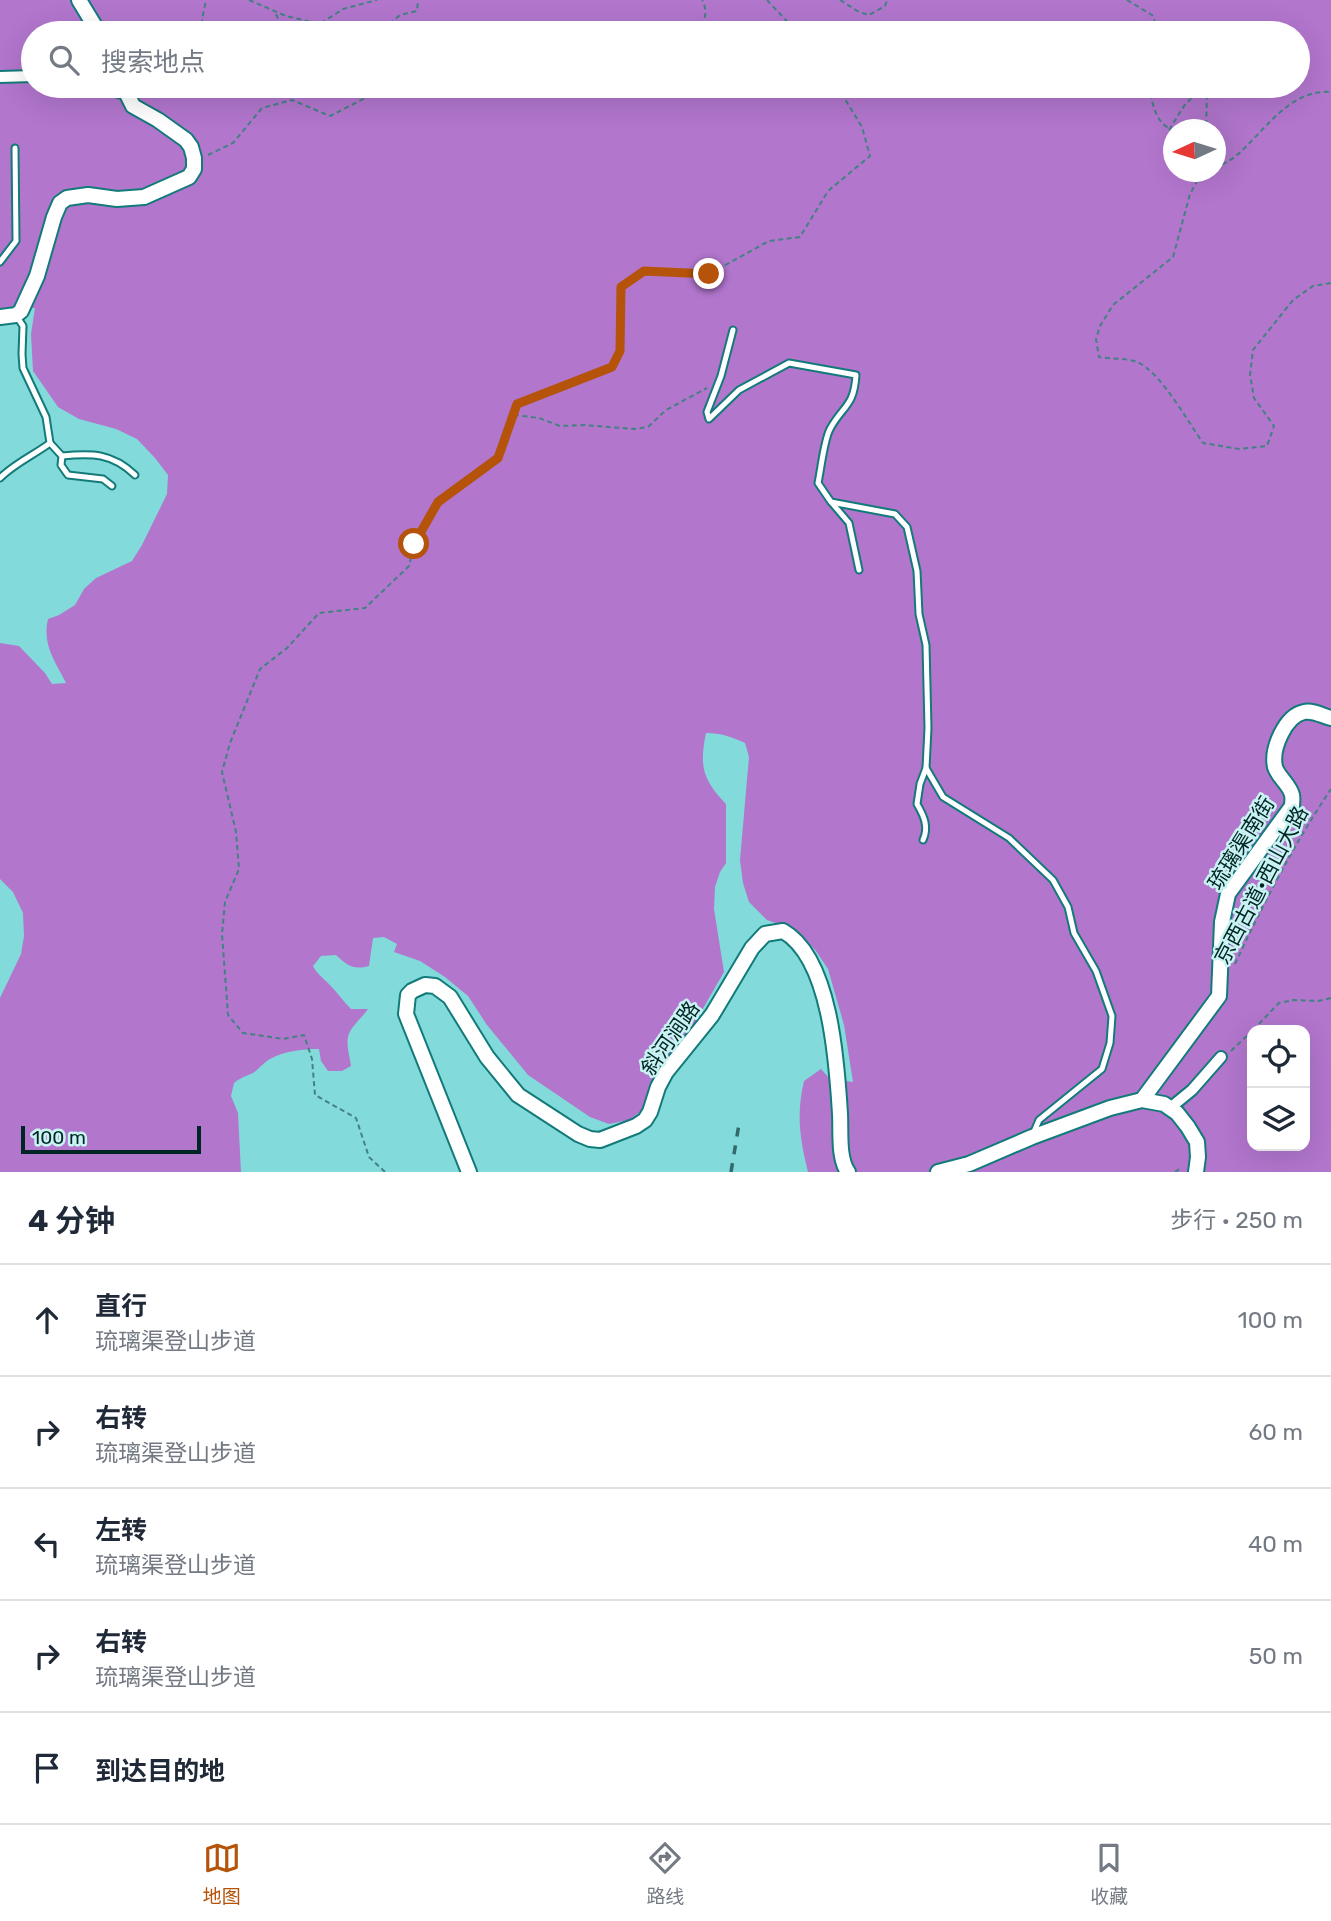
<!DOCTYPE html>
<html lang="zh">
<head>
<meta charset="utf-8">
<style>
  body { margin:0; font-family:Rubik,"Noto Sans SC",sans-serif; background:#f6f6f7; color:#1f2937 }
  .controls { position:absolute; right:21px; bottom:21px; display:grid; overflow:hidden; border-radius:14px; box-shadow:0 7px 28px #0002 }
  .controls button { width:63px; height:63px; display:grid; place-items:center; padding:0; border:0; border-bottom:2px solid #e0e1e3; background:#fff; color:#1f2937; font:35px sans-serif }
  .compass { position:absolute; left:1163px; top:119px; width:63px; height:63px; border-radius:50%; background:#fff; box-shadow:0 7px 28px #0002; rotate:266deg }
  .scale { position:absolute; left:21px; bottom:18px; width:180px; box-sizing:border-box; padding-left:7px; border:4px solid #002525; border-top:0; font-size:19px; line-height:24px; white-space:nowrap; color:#002525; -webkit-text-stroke:5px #c9f3f2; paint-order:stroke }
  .stop { position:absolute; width:21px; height:21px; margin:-16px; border:5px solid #b45309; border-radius:50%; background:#fff }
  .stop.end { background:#b45309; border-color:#fff; box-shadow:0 2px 7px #0008 }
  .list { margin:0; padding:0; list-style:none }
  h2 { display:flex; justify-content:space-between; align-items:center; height:91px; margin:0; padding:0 28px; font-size:30px }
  h2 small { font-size:23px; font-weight:400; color:#747a83 }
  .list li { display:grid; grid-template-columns:46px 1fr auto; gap:21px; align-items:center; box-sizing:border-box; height:112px; padding:0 28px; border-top:2px solid #e0e1e3 }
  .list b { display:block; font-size:26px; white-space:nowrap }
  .list p { margin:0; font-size:23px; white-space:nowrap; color:#747a83 }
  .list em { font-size:23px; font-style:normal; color:#747a83 }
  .icon { flex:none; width:38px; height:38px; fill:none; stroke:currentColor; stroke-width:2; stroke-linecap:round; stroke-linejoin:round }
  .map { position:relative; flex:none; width:1331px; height:1172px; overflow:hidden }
  .search { position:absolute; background:#fff; box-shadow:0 7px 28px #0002; left:21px; right:21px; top:21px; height:77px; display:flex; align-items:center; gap:18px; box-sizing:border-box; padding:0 24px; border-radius:38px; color:#747a83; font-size:26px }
  .sheet { height:651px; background:#fff }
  nav { display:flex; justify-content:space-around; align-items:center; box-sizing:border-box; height:98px; border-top:2px solid #e0e1e3; background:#fff; font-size:19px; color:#747a83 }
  nav a { display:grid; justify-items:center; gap:4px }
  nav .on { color:#b45309 }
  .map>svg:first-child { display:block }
</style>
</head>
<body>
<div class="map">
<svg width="1331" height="1172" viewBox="0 0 1331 1172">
  <rect width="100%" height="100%" fill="#82dbda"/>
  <path fill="#b276cd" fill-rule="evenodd" d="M0 0H1331V1172H808C800 1139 796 1115 804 1081L821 1069 830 1079 853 1082 844 1025 828 969 816 951 804 938 792 929 767 920 749 902 743 883 740 860 749 757 745 743C732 737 721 733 706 733 699 767 703 780 726 804V863L720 872 715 887 714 909 724 972 693 1026 669 1054 658 1070 650 1087 648 1106 629 1120 609 1124 590 1117 528 1075 487 1025 468 996 445 977 420 961 394 952 397 944 384 937 373 938 369 966C353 970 348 966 336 955L321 956 313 966C317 974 322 977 328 983 336 991 343 1001 351 1009H368C362 1018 350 1027 348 1037 346 1046 350 1057 351 1066L342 1071H328L321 1061 319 1049C304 1049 284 1051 270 1059 264 1062 259 1069 253 1073 246 1076 240 1078 234 1083L231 1096 238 1113 241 1172H0V998L21 954 24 936 23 913 13 892 0 879V643L19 646 45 673 52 684 66 683C55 661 42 645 48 619L59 615 75 605 84 589 96 578 132 561 142 545 167 494 168 475 155 458 137 439 116 429 79 419 58 407 33 371 31 334 35 308H11L0 310ZM33 33H1298V86H33ZM1174 130H1216V172H1174ZM1252 1030H1305V1146H1252Z"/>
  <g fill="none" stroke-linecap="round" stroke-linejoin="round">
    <g stroke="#137a7a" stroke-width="9">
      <g id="service">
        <path d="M0 262 16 241 15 148"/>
        <path d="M733 330 721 376 707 412 709 419 739 390 789 363 856 375C854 407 843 405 830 429 824 440 821 469 818 483L831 502 895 514 907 527 917 571 919 614 926 645 928 728 926 768 943 797 1009 838 1053 880 1068 907 1074 933 1096 971 1112 1016 1110 1043 1102 1069 1039 1120 1033 1134"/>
        <path d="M50 443 62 456 61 465 68 475 103 479 112 486"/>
        <path d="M62 456C92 453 112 453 135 475"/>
        <path d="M0 478C15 463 34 455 50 443L46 417 23 368 22 354 23 326 17 317"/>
        <path d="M832 503 849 523 859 570"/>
        <path d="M923 840C929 827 924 816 917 804L920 784 926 768"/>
      </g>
    </g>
    <g stroke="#137a7a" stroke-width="14">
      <g id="minor">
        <path d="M0 77 33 76"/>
        <path d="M95 86 126 94"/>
        <path d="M1170 1108 1192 1090 1221 1057"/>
      </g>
    </g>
    <g stroke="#137a7a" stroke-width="18">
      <g id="tertiary">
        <path d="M79 0 99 33"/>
        <path d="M0 317 16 315 21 311 37 276 54 217 60 203 67 198 88 195 117 199 144 197 189 177 194 169V158L191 147 186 140 158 120 133 106 123 86"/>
        <path d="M1142 1100 1219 996 1222 922 1228 894 1292 806C1292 802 1293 799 1292 795 1290 785 1278 777 1275 767 1271 749 1285 716 1304 712 1313 710 1323 716 1331 718"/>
        <path d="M469 1172 406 1014 408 995 412 991 425 985 435 986 450 997 487 1057 518 1095 578 1134 590 1139 600 1140 636 1126 645 1120 650 1112 658 1087 666 1072 712 1015 752 948 765 934 783 931C831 958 837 1065 840 1114 841 1131 838 1158 848 1172"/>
        <path d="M938 1172 969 1164 1032 1137 1110 1108 1142 1100 1164 1104 1177 1113 1188 1127 1197 1142 1198 1157 1196 1172"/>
      </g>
    </g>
    <g stroke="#428281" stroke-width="2" stroke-dasharray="5 3.5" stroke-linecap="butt">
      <path d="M249 0 286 16 320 24 343 9 377 0"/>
      <path d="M767 0 798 33"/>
      <path d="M840 0 859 12 869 15 885 6 887 0"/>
      <path d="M1127 0 1152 15 1160 33"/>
      <path d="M276 14 279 21 276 33"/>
      <path d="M204 33 202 20 206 0"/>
      <path d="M396 33 392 22 400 15 417 11 418 0"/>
      <path d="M697 33C704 23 709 12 702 0"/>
      <path d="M144 86 147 89 202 92 209 86"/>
      <path d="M1146 86C1156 105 1152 121 1174 131"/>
      <path d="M1169 130 1184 106 1198 91 1207 93 1206 130"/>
      <path d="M208 155 233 143 262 108 292 100 330 116 377 92 381 86"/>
      <path d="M1216 164 1218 167C1224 163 1232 160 1237 155 1265 131 1289 89 1331 92"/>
      <path d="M1199 172 1200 176 1190 194 1173 257 1113 305 1100 326 1096 339 1099 357C1110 359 1127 358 1137 362 1160 371 1188 422 1203 443L1239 449 1267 446 1274 426 1254 398 1250 375 1253 350 1293 300 1313 286 1331 283"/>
      <path d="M514 415 539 418 560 426 584 425 634 429 648 427 666 410 707 388"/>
      <path d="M1235 964C1263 904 1294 844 1331 789"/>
      <path d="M1253 1030 1279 1003 1294 1000 1318 1001 1331 998"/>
      <path d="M1231 1051 1252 1031"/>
      <path d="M385 1172 369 1157 356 1118 315 1095 312 1059 304 1035 283 1039 243 1033 228 1015 222 934 225 902 239 869 236 832 222 772 230 743 260 669 287 648 319 613 365 608 409 566 414 544 438 502 498 458 518 404 612 367 620 351 621 287 644 271 709 274 769 241 800 237 828 191 870 156 862 127 837 86"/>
      <path d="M1175 1172 1182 1167"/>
    </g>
    <use href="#service" stroke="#fff" stroke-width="5"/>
    <use href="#minor" stroke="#fff" stroke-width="10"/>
    <use href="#tertiary" stroke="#fff" stroke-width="14"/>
    <path stroke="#326b6b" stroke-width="3.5" stroke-dasharray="9 9" stroke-linecap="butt" d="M731 1172 739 1124"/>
  </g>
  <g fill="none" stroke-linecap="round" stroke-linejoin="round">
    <path stroke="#b45309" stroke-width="9" d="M414 544 438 502 498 458 517 404 612 367 620 351 621 287 644 271 709 274"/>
  </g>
  <g text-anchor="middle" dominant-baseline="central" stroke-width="5" stroke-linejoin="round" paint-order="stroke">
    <g font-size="21" fill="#002525" stroke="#c9f3f2">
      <text transform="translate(1241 843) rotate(-58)">琉璃渠南街</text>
      <text transform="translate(1261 885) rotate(-62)">京西古道·西山大路</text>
      <text transform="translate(670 1038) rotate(-55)">斜河涧路</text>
    </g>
  </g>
</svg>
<div class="controls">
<button><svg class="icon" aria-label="locate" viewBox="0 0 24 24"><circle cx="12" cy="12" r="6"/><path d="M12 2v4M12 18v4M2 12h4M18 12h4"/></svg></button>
<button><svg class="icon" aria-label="layers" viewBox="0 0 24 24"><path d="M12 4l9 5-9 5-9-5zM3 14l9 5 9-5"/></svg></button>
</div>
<svg class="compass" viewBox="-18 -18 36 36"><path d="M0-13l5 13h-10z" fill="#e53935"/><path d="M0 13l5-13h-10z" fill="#747a83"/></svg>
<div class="scale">100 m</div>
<div class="stop" style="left:414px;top:544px"></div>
<div class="stop end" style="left:709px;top:274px"></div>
<div class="search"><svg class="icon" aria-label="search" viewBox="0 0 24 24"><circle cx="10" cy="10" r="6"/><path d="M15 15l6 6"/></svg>搜索地点</div>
</div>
<section class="sheet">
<h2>4 分钟<small>步行 · 250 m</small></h2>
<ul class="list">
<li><svg class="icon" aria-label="ahead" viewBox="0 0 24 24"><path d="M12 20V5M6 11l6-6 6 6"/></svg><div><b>直行</b><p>琉璃渠登山步道</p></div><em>100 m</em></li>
<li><svg class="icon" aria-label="right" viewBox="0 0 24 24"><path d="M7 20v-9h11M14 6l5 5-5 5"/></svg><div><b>右转</b><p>琉璃渠登山步道</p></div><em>60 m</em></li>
<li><svg class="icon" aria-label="left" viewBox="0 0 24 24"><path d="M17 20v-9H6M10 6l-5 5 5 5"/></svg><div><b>左转</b><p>琉璃渠登山步道</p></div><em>40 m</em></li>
<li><svg class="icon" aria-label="right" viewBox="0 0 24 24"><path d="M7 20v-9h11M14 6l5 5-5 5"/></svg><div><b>右转</b><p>琉璃渠登山步道</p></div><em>50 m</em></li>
<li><svg class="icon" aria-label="arrive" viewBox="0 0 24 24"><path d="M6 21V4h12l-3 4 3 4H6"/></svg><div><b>到达目的地</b></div></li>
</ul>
</section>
<nav>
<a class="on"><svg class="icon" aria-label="map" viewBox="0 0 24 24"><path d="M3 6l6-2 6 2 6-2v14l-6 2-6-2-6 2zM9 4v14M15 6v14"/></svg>地图</a>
<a><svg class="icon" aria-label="directions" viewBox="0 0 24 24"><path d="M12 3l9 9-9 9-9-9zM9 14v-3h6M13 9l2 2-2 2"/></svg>路线</a>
<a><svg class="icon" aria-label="saved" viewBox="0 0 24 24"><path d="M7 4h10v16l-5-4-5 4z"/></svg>收藏</a>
</nav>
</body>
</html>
